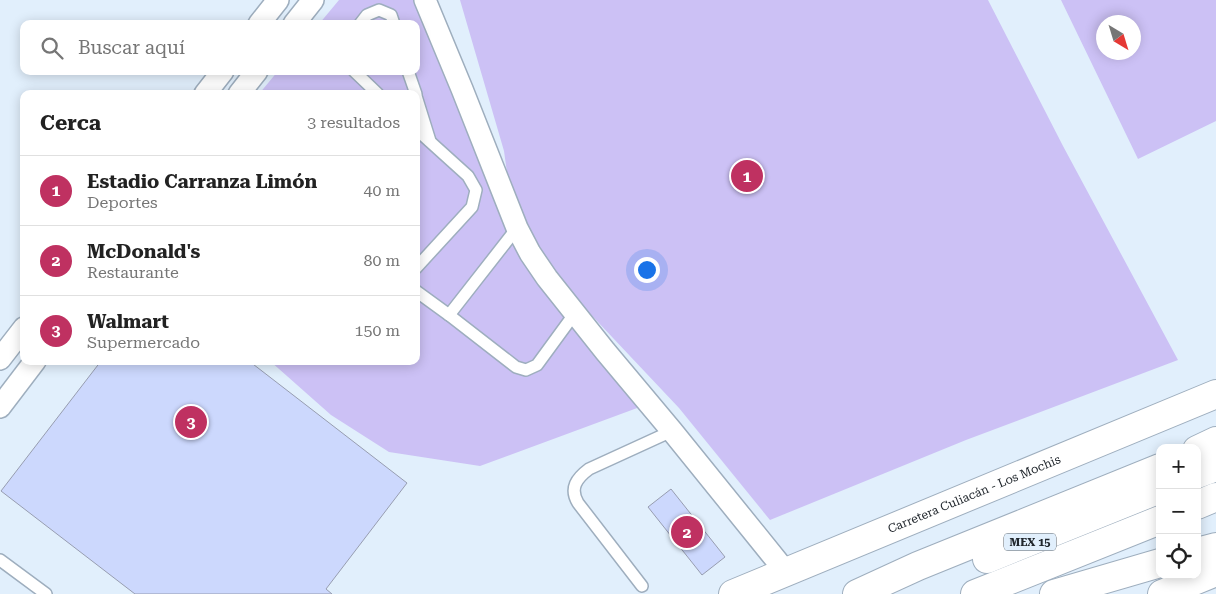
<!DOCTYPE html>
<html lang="es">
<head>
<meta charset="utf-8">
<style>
  body { margin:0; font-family:"Roboto Serif",serif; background:#f2f2f2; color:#222 }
  .controls { position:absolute; right:15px; bottom:15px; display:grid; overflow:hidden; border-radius:10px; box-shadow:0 2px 12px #0003 }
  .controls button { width:45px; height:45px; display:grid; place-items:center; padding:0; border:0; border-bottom:1px solid #e0e0e0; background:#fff; color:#222; font:25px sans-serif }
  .compass { position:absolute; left:1096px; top:15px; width:45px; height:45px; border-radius:50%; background:#fff; box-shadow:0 2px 12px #0003; rotate:142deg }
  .you { position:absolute; left:646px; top:269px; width:18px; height:18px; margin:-12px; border:4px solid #fff; border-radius:50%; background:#1a73e8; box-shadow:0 0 0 8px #1a73e833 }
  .badge { display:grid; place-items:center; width:32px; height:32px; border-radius:50%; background:#bf3161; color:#fff; font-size:16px; font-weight:700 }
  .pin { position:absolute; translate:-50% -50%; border:2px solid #fff; box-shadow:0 1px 5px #0006 }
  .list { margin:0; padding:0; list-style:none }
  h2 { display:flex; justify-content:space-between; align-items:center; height:65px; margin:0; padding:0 20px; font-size:21px }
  h2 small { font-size:16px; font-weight:400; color:#767676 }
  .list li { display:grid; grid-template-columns:32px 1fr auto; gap:15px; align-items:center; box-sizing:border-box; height:70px; padding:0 20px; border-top:1px solid #e0e0e0 }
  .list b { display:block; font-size:19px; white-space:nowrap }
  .list p { margin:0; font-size:16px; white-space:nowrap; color:#767676 }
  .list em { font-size:16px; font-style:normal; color:#767676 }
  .icon { flex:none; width:28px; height:28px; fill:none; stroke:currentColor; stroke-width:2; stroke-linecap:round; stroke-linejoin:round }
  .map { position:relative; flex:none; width:1216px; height:594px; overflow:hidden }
  .search { position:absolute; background:#fff; box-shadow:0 2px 12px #0003; left:20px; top:20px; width:400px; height:55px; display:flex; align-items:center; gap:12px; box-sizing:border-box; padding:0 18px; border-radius:10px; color:#767676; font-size:19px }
  .panel { position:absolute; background:#fff; box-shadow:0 2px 12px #0003; left:20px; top:90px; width:400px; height:275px; border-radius:10px }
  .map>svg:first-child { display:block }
</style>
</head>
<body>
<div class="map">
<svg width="1216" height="594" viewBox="0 0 1216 594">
  <rect width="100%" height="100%" fill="#e1effc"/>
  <g fill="#ccc1f5" fill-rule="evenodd">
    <path d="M339 0H415L509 187 504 151 460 0H988L1063 146 1178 360 966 440 770 520 679 408 580 303 648 404 480 466 389 452 331 415 270 361H416V94H259L278 71H416V24H319Z"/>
    <path d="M1061 0H1216V121L1138 159ZM1134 22V52H1104V22Z"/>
  </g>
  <g fill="#ccd8fd" stroke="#979db0">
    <path d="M101 361H249L407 483 326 589 332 594H135L1 491Z"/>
    <path d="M671 489 725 557 702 575 648 507Z"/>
  </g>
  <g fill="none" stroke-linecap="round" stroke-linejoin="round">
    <g stroke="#9eaebe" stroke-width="14">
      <g id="lane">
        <path d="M360 24 367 15 379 10 391 15 394 24"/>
        <path d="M354 71 378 94"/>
        <path d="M408 71 416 94"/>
        <path d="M416 96 430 141"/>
        <path d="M416 129 468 176 476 190 472 207 416 268"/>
        <path d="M416 291 449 315 517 228"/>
        <path d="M449 315 516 367 526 370 537 365 575 313"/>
        <path d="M0 560 46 594"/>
        <path d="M642 586 578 503C569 488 577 478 589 469L672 431"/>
      </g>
    </g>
    <g stroke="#9eaebe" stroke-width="24">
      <g id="street">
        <path d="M425 0 462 89 517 228 530 253 547 278 605 351 672 431 786 572"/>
        <path d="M259 24 278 0"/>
        <path d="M294 24 313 0"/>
        <path d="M205 94 223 71"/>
        <path d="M239 94 257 71"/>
        <path d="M0 359 24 328"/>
        <path d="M0 407 35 361"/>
      </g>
    </g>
    <g stroke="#9eaebe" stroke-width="30">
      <g id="secondary">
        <path id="s1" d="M733 594 1216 394"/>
        <path d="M1162 594 1216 572"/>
      </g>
    </g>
    <g stroke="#9eaebe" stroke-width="30">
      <g id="highway">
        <path d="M1197 450 1216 441"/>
        <path d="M1197 474 1216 467"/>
        <path d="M1197 505 1216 497"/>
        <path d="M1197 552 1216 547"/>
        <path d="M987 559 1160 489"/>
        <path d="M857 594 918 566 1160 468"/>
        <path d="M975 594 1160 520"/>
        <path d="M1054 594 1160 563"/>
      </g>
    </g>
    <use href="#lane" stroke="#fff" stroke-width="11"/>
    <use href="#street" stroke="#fff" stroke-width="21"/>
    <use href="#secondary" stroke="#fff" stroke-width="28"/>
    <use href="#highway" stroke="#fff" stroke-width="28"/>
  </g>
  <g text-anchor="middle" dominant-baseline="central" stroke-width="5" stroke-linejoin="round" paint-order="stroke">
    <rect fill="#e1effc" stroke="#5a626a" stroke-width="1" x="1004" y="533.5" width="52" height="17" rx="4"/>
    <g font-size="11" font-weight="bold" fill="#20262c">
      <text x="1030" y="542">MEX 15</text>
    </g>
    <g font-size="12" fill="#20262c" stroke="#e1effc">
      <text stroke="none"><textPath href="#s1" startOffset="261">Carretera Culiacán - Los Mochis</textPath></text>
    </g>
  </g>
</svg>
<div class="controls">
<button>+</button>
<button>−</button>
<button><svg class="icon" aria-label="locate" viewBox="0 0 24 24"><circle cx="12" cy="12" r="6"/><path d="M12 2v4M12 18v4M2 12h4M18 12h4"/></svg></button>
</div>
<svg class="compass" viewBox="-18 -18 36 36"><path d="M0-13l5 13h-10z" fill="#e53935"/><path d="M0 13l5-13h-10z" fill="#767676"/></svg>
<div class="you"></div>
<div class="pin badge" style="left:747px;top:176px">1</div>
<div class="pin badge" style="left:687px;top:532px">2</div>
<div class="pin badge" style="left:191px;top:422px">3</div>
<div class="search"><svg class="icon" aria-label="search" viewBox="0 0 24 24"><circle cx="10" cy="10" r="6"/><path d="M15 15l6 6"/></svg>Buscar aquí</div>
<section class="panel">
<h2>Cerca<small>3 resultados</small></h2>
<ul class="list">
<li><span class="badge">1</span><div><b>Estadio Carranza Limón</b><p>Deportes</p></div><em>40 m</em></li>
<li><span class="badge">2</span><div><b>McDonald's</b><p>Restaurante</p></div><em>80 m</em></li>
<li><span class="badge">3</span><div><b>Walmart</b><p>Supermercado</p></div><em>150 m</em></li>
</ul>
</section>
</div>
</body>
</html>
